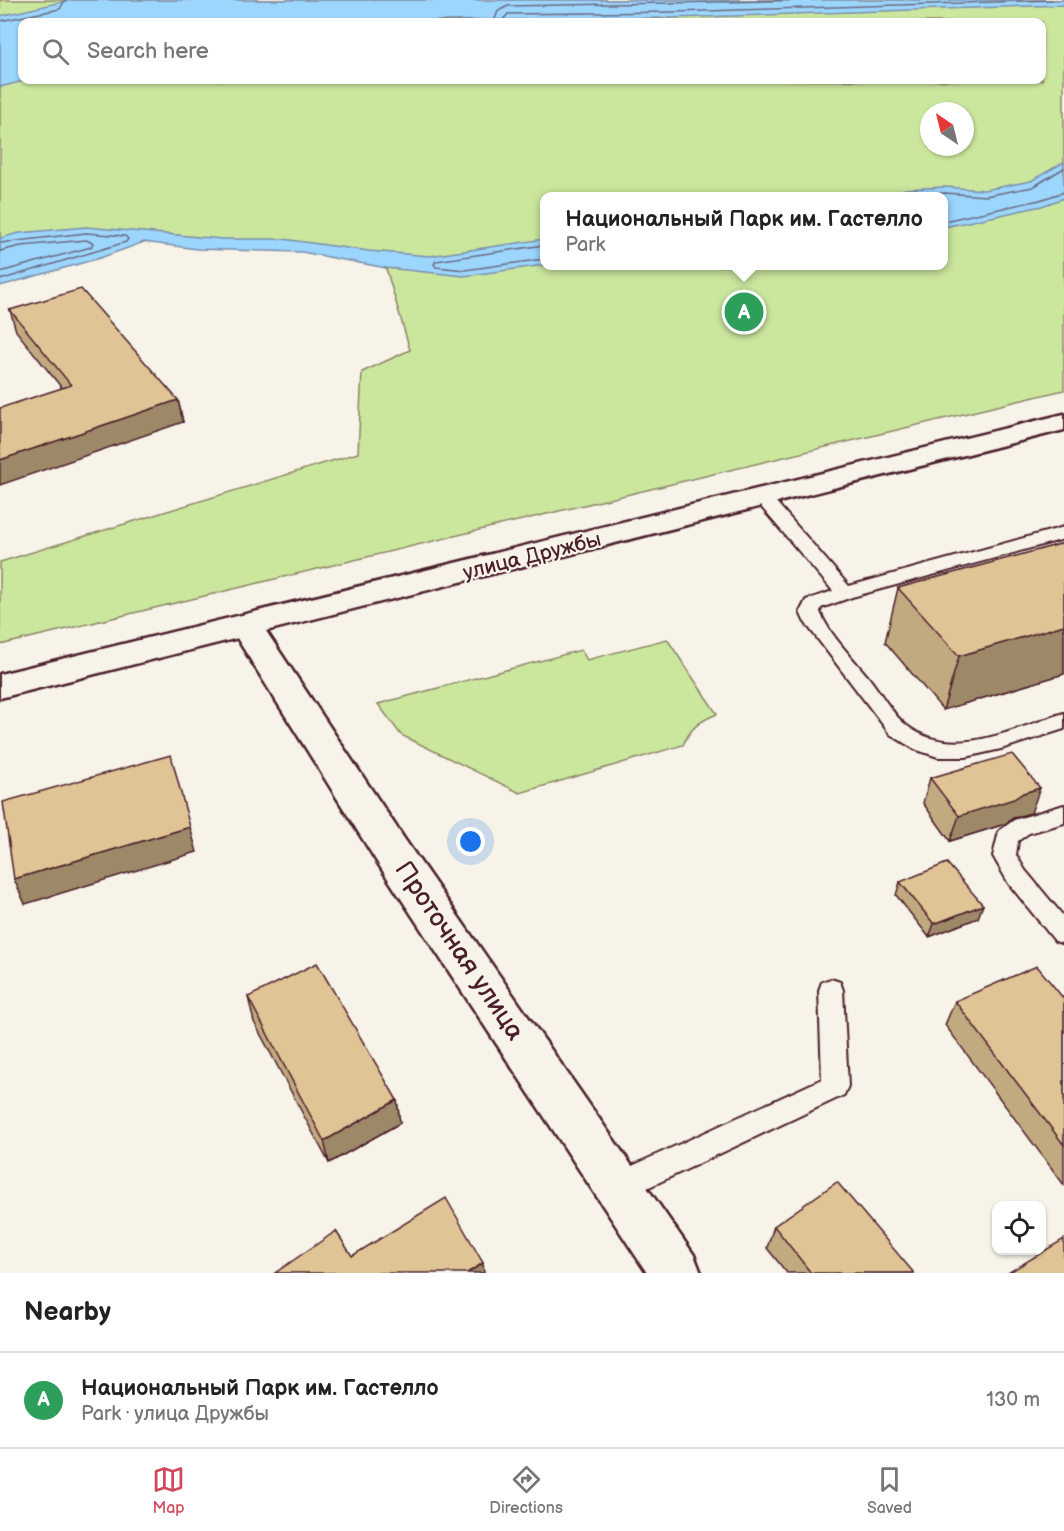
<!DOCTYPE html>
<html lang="en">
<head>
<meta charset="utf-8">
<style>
  body { margin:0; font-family:"Balsamiq Sans",sans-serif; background:#f6f6f6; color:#222 }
  .controls { position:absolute; right:18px; bottom:18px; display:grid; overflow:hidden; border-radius:12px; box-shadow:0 2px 4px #0004 }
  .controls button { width:54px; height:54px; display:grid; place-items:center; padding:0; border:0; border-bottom:2px solid #e0e0e0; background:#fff; color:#222; font:30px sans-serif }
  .compass { position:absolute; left:920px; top:102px; width:54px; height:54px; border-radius:50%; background:#fff; box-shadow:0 2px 4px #0004; rotate:325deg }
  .you { position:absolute; left:471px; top:842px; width:21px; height:21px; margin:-15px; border:4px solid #fff; border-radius:50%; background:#1a73e8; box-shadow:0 0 0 9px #1a73e833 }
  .badge { display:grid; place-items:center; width:39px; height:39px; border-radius:50%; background:#d1495b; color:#fff; font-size:20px; font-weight:700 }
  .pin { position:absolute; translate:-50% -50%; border:3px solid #fff; box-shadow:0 2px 6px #0006 }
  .popup { position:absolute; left:540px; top:192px; width:408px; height:78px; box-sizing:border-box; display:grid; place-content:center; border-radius:12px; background:#fff; filter:drop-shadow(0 2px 4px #0005); font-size:20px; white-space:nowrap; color:#767676 }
  .popup b { font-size:22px; color:#222 }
  .popup::after { content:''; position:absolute; left:50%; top:100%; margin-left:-12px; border:12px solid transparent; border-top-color:#fff }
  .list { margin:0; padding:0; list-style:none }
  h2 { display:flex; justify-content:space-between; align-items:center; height:78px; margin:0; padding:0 24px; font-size:26px }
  h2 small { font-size:20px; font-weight:400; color:#767676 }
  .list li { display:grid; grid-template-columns:39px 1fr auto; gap:18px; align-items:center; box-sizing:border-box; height:96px; padding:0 24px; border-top:2px solid #e0e0e0 }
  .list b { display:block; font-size:22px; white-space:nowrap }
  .list p { margin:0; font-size:20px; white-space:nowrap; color:#767676 }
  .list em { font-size:20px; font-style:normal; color:#767676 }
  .icon { flex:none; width:33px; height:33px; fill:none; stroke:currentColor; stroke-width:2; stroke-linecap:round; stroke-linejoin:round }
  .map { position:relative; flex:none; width:1064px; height:1273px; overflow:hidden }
  .search { position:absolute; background:#fff; box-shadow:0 2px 4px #0004; left:18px; right:18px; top:18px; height:66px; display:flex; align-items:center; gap:15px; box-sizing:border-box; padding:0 21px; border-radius:12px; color:#767676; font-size:22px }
  .sheet { height:174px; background:#fff }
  nav { display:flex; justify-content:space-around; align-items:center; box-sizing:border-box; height:84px; border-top:2px solid #e0e0e0; background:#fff; font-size:16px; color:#767676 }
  nav a { display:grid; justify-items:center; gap:3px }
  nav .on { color:#d1495b }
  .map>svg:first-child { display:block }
</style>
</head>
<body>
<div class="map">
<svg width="1064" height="1273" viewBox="0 0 1064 1273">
  <rect width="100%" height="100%" fill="#f7f3e8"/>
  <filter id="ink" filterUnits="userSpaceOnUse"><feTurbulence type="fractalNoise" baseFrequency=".0167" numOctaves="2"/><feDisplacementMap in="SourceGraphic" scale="12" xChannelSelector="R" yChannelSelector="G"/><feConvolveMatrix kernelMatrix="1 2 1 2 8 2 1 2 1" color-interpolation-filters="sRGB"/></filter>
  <g filter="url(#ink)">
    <g fill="#cbe79e" stroke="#8a8364" stroke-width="1.5" fill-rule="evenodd">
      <path d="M0 0H1064V390L0 645V562L358 453 362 372 410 350 386 268 411 270 408 261 175 235 0 273ZM22 22H1042V80H22ZM929 111H965V147H929ZM544 196H944V266H544Z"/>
      <path d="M667 639 717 714C700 721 691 727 683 745L520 793 401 735 378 704 581 650 587 660Z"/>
    </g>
    <g fill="#9cd6fd" stroke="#7b8da9" stroke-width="1.5">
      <path d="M71 0H1064V5L674 18 369 22H22V80H27L0 87V16Z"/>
      <path d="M1064 162V198L1042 206 944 227V196H883L906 189 945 187 984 190 1031 181Z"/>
      <path d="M86 227 222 239H283L369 251 430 256 544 239V265L464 276 386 268 302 252 197 249 144 242 100 258 0 286V238L19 233Z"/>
    </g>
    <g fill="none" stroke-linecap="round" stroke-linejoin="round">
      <g stroke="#6b687f" stroke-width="1.5">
        <path d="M0 21 60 9 65 0"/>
        <path d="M494 22 498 11 508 6 817 0"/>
        <path d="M501 22 508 14 674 12 1053 0"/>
        <path d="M903 196 945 193 985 196 1033 187 1064 168"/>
        <path d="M944 221 1040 200 1064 192"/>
        <path d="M0 243 86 233 125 236 128 239 126 242 0 280"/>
        <path d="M544 245 436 261 434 264 436 267 465 270 544 259"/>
        <path d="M0 251 21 246 86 240 93 243 91 247 0 272"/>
      </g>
      <g stroke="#4a1f2b" stroke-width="4">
        <g id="lane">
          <path d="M763 493 769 494 849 586 1064 527V539L852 597 821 608 820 612C830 636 853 658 869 678 881 693 892 714 906 725 953 762 1015 728 1064 713V729L1001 749 966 757H938L914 749 890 734 804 621 800 612 806 600 833 591 757 502 754 498 757 494Z"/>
          <path d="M1064 805V823L1029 833 1018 841 1016 855 1025 870 1064 917V944L1055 941 1009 884 993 856 999 831 1014 820Z"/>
          <path d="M831 979 840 982 843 990 848 1086 844 1095 628 1197 618 1201 608 1197 604 1187 608 1177 822 1079 819 990 822 982Z"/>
        </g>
      </g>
      <g stroke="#4a1f2b" stroke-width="5">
        <path id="street" d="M246 616 258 619 405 840 694 1255 701 1273H647L377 862 230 627 234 619Z"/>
      </g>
      <g stroke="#4a1f2b" stroke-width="5">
        <path id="secondary" d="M1064 414V430L0 698V674Z"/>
      </g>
      <use href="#lane" fill="#f7f3e8" fill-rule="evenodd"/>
      <use href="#street" fill="#f7f3e8" fill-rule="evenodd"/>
      <use href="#secondary" fill="#f7f3e8" fill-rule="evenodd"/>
    </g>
    <g fill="#c1a980" stroke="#4a1f2b" stroke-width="1.5">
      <path d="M10 310 178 400 183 422 62 388 16 331Z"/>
      <path d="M1064 543V674L943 710 885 642 898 588Z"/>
      <path d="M930 778 1031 813 1013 818 1005 824 950 841 923 803Z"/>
      <path d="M900 882 978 918 929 937 896 895Z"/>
      <path d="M248 997 397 1100 400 1123 329 1163 254 1022Z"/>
      <path d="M1064 999V1185L945 1025 955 1001Z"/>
      <path d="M774 1226 914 1273H787L767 1248Z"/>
    </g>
    <g fill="#9d8968" stroke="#4a1f2b" stroke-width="1.5">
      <path d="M178 400 183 422 0 485V460Z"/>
      <path d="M1064 625V674L943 710 959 656Z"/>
      <path d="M1040 788 1031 813 1013 818 1005 824 950 841 959 816 1023 793Z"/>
      <path d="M190 827 197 852 25 904 14 879Z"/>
      <path d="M983 905 978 918 929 937 934 924Z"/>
      <path d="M397 1100 400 1123 329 1163 324 1141Z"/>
      <path d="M483 1263 484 1273H467Z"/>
    </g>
    <g fill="#e0c495" stroke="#4a1f2b" stroke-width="1.5">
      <path d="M81 289 178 400 0 460V408L71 385 10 310Z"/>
      <path d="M1064 543V625L959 656 898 588Z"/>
      <path d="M1012 754 1040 788 1023 793 1014 799 959 816 930 778Z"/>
      <path d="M171 755 190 827 14 879 3 802Z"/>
      <path d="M947 863 983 905 934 924 900 882Z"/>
      <path d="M317 963 397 1100 324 1141 248 997Z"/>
      <path d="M1037 966 1064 999V1145L955 1001Z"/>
      <path d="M837 1182 914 1273H811L774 1226Z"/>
      <path d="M446 1198 483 1263 467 1273H275L336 1231 352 1256Z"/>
      <path d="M1064 1239V1273H1008Z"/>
    </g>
  </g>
  <g text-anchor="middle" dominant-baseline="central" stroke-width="4.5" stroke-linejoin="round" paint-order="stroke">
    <g font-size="21" fill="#4a1f2b" stroke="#f7f3e8">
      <text transform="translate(532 556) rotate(-14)">улица Дружбы</text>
    </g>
    <g font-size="26" fill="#4a1f2b" stroke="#f7f3e8">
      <text transform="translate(459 951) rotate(56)">Проточная улица</text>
    </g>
  </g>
</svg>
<div class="controls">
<button><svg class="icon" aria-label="locate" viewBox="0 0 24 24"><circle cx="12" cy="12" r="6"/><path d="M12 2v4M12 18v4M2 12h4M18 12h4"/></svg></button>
</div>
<svg class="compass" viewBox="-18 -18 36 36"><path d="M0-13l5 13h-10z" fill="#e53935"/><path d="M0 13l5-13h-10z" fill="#767676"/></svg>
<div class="you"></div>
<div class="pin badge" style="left:744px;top:312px;background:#2e9e5b">A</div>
<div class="popup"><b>Национальный Парк им. Гастелло</b>Park</div>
<div class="search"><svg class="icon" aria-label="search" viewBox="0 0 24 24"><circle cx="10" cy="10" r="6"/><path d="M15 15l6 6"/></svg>Search here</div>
</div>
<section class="sheet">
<h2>Nearby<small></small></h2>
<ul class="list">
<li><span class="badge" style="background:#2e9e5b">A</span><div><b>Национальный Парк им. Гастелло</b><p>Park · улица Дружбы</p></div><em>130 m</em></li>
</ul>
</section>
<nav>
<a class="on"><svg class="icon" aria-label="map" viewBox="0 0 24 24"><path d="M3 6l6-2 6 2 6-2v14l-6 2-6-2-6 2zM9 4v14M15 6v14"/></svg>Map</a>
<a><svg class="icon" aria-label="directions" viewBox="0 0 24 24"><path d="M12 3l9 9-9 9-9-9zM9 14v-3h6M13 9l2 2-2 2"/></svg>Directions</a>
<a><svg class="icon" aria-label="saved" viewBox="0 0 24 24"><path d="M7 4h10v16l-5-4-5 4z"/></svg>Saved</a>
</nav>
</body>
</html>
